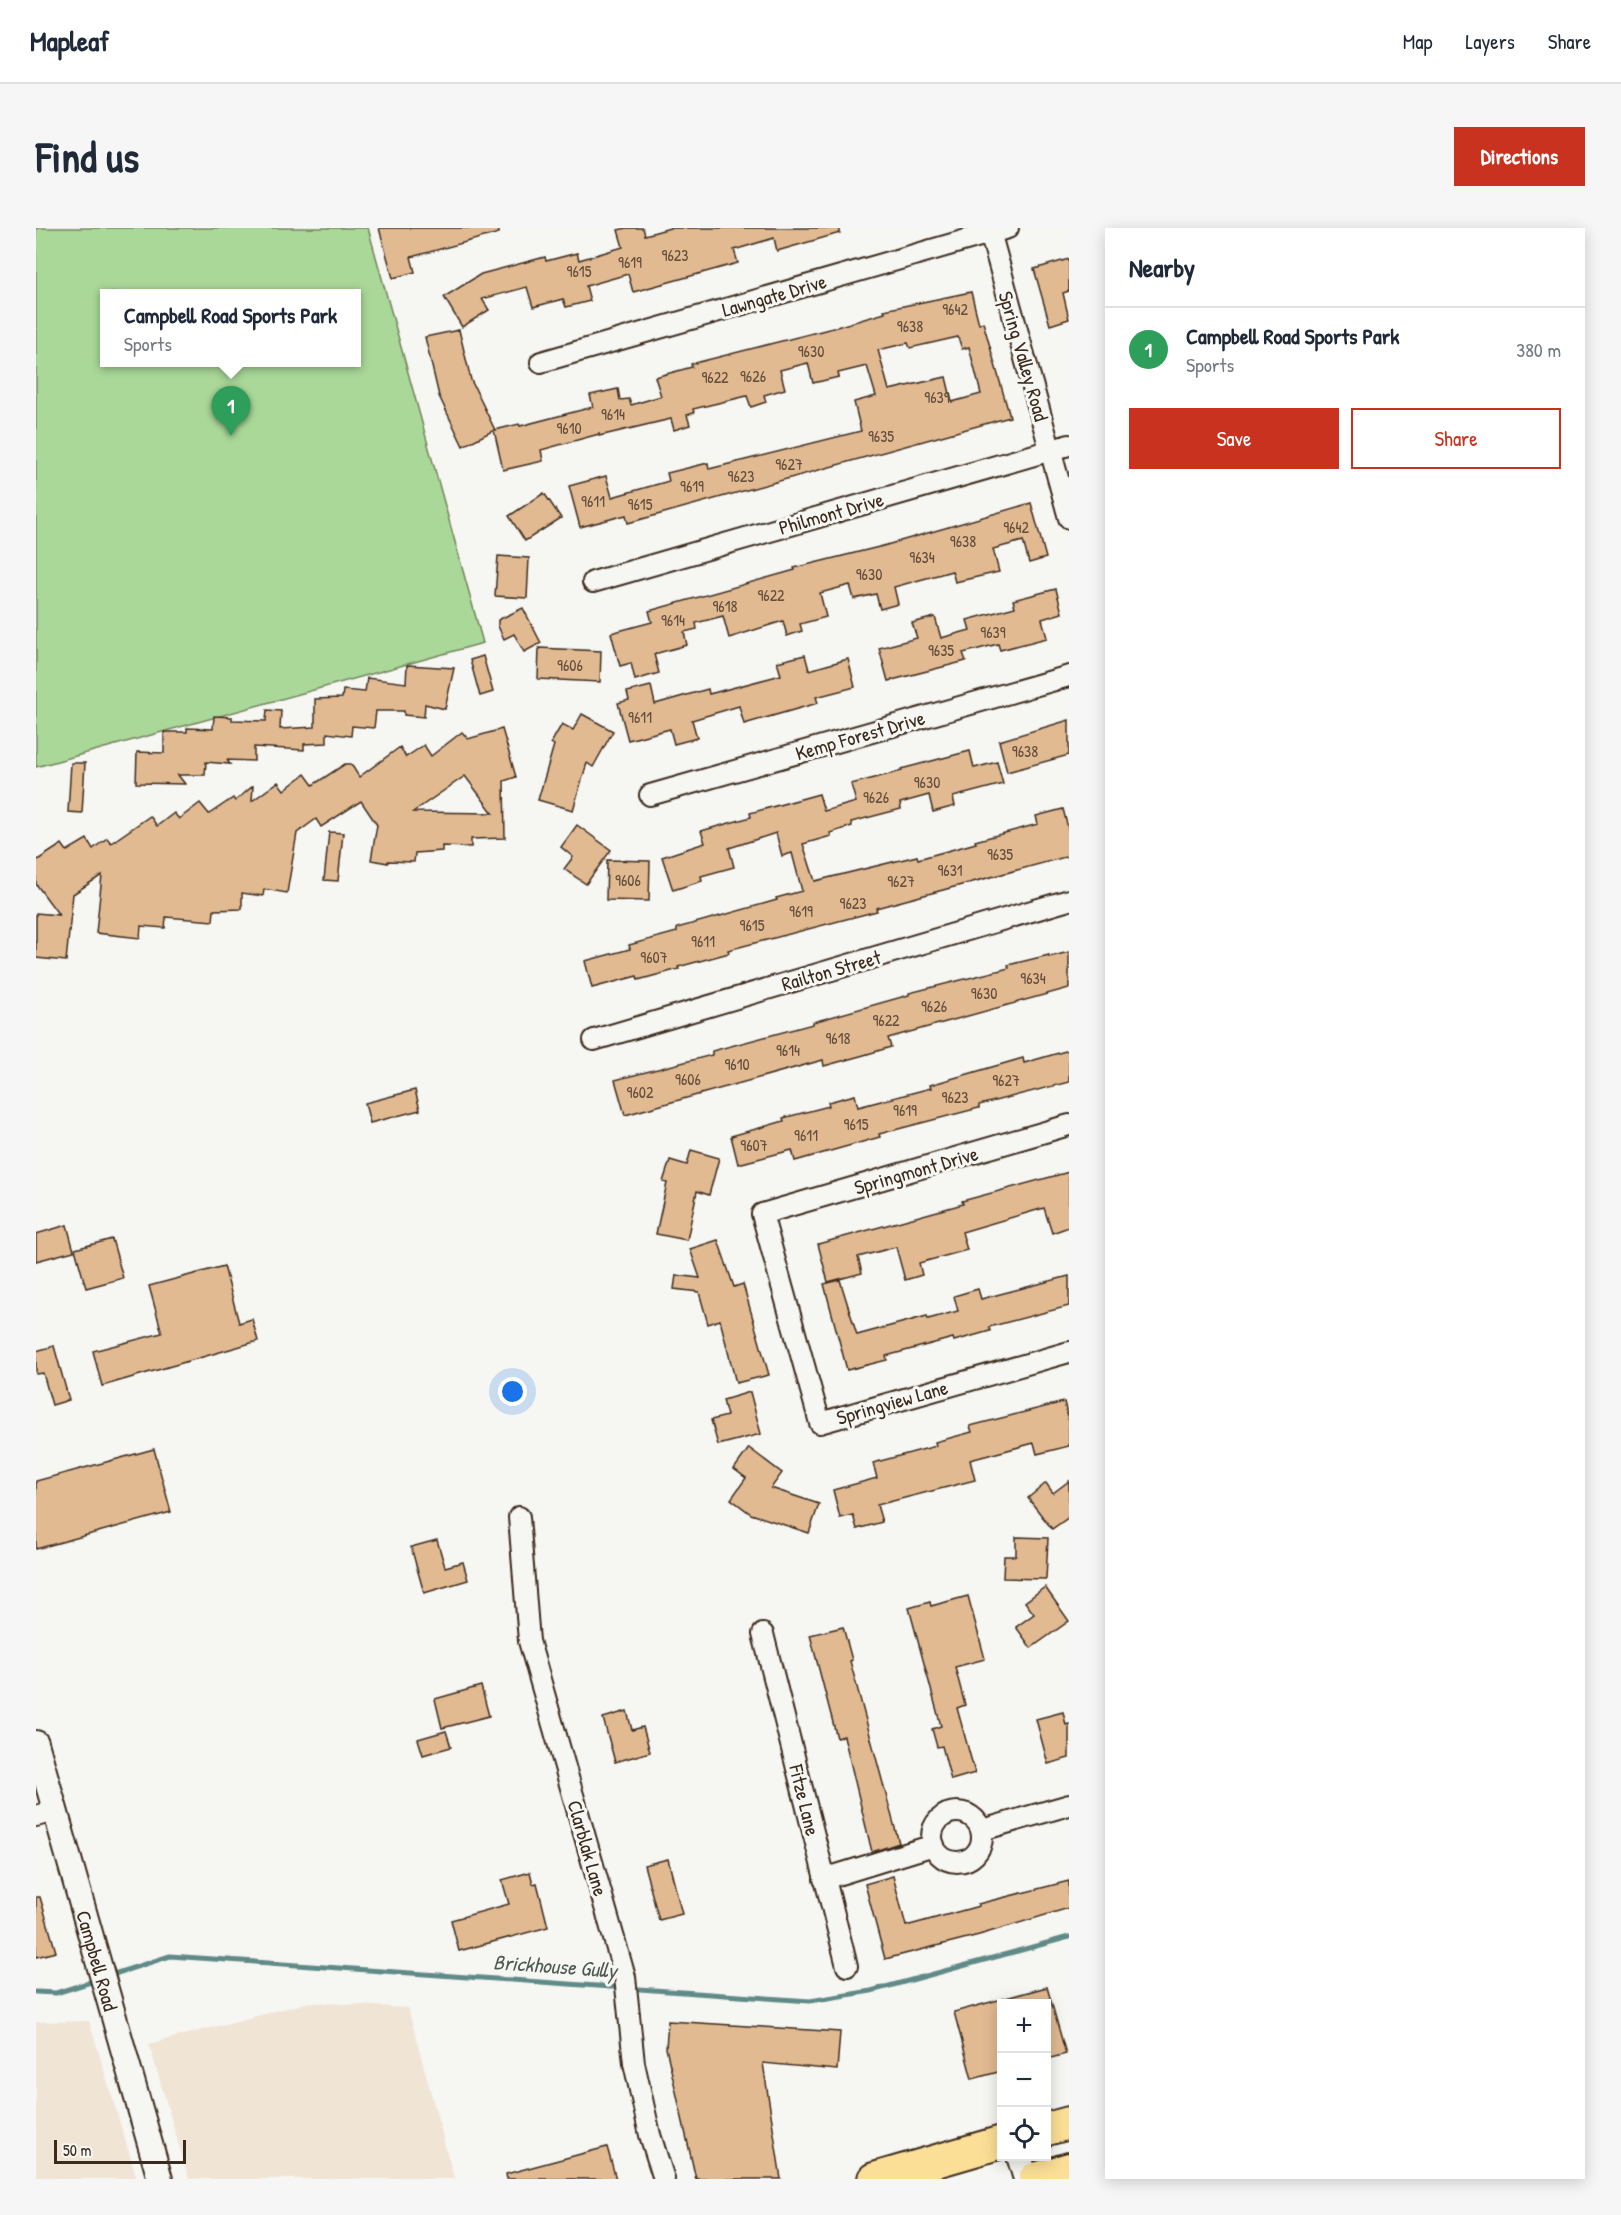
<!DOCTYPE html>
<html lang="en">
<head>
<meta charset="utf-8">
<style>
  body { margin:0; font-family:"Patrick Hand",sans-serif; background:#f6f6f7; color:#1f2937 }
  .controls { position:absolute; right:18px; bottom:18px; display:grid; overflow:hidden; border-radius:0px; box-shadow:0 3px 15px #0003 }
  .controls button { width:54px; height:54px; display:grid; place-items:center; padding:0; border:0; border-bottom:2px solid #e0e1e3; background:#fff; color:#1f2937; font:30px sans-serif }
  .scale { position:absolute; left:18px; bottom:15px; width:132px; box-sizing:border-box; padding-left:6px; border:3px solid #3b2a1e; border-top:0; font-size:16px; line-height:21px; white-space:nowrap; color:#3b2a1e; -webkit-text-stroke:4px #f6f6f2; paint-order:stroke }
  .you { position:absolute; left:477px; top:1164px; width:21px; height:21px; margin:-15px; border:4px solid #fff; border-radius:50%; background:#1a73e8; box-shadow:0 0 0 9px #1a73e833 }
  .badge { display:grid; place-items:center; width:39px; height:39px; border-radius:50%; background:#c8321e; color:#fff; font-size:20px; font-weight:700 }
  .pin { position:absolute; translate:-50% -50px; filter:drop-shadow(0 2px 3px #0008) }
  .pin::after { content:''; position:absolute; top:32px; width:21px; height:18px; background:inherit; clip-path:polygon(0 0,100% 0,50% 100%) }
  .popup { position:absolute; left:64px; top:61px; width:261px; height:78px; box-sizing:border-box; display:grid; place-content:center; border-radius:0px; background:#fff; filter:drop-shadow(0 2px 4px #0005); font-size:20px; white-space:nowrap; color:#747a83 }
  .popup b { font-size:22px; color:#1f2937 }
  .popup::after { content:''; position:absolute; left:50%; top:100%; margin-left:-12px; border:12px solid transparent; border-top-color:#fff }
  .list { margin:0; padding:0; list-style:none }
  h2 { display:flex; justify-content:space-between; align-items:center; height:78px; margin:0; padding:0 24px; font-size:26px }
  h2 small { font-size:20px; font-weight:400; color:#747a83 }
  .list li { display:grid; grid-template-columns:39px 1fr auto; gap:18px; align-items:center; box-sizing:border-box; height:84px; padding:0 24px; border-top:2px solid #e0e1e3 }
  .list b { display:block; font-size:22px; white-space:nowrap }
  .list p { margin:0; font-size:20px; white-space:nowrap; color:#747a83 }
  .list em { font-size:20px; font-style:normal; color:#747a83 }
  .actions { display:flex; gap:12px; padding:18px 24px }
  .actions a { flex:1; padding:14px 0; border:2px solid #c8321e; border-radius:0px; text-align:center; font-size:21px; color:#c8321e }
  .actions .main { background:#c8321e; color:#fff }
  .icon { flex:none; width:33px; height:33px; fill:none; stroke:currentColor; stroke-width:2; stroke-linecap:round; stroke-linejoin:round }
  .map { position:relative; flex:none; width:1033px; height:1951px; overflow:hidden; border-radius:0px }
  header { display:flex; align-items:center; gap:36px; box-sizing:border-box; height:84px; padding:0 30px; background:#fff; border-bottom:2px solid #e0e1e3 }
  header strong { font-size:28px }
  nav { display:flex; gap:33px; margin-inline-start:auto; font-size:21px }
  .intro { display:flex; align-items:center; justify-content:space-between; box-sizing:border-box; height:144px; padding:0 36px }
  h1 { margin:0; font-size:42px }
  .button { padding:15px 27px; border-radius:0px; background:#c8321e; color:#fff; font-size:21px; font-weight:700 }
  main { display:flex; gap:36px; padding:0 36px }
  aside { flex:1; background:#fff; border-radius:0px; box-shadow:0 3px 15px #0003 }
  .map>svg:first-child { display:block }
</style>
</head>
<body>
<header>
<strong>Mapleaf</strong>
<nav><a>Map</a><a>Layers</a><a>Share</a></nav>
</header>
<div class="intro"><h1>Find us</h1><a class="button">Directions</a></div>
<main>
<div class="map">
<svg width="1033" height="1951" viewBox="0 0 1033 1951">
  <rect width="100%" height="100%" fill="#f6f6f2"/>
  <filter id="ink" filterUnits="userSpaceOnUse"><feTurbulence type="fractalNoise" baseFrequency=".0167" numOctaves="2"/><feDisplacementMap in="SourceGraphic" scale="12" xChannelSelector="R" yChannelSelector="G"/><feConvolveMatrix kernelMatrix="1 2 1 2 8 2 1 2 1" color-interpolation-filters="sRGB"/></filter>
  <g filter="url(#ink)">
    <g fill="#f0e4d5">
      <path d="M274 1774 372 1780 418 1951H153L113 1816Z"/>
      <path d="M53 1793 101 1951H0V1794Z"/>
    </g>
    <path fill="#a9d898" stroke="#72815b" stroke-width="1.5" fill-rule="evenodd" d="M0 0H332L447 415 0 539ZM69 65H321V134H69Z"/>
    <g fill="none" stroke-linecap="round" stroke-linejoin="round">
      <g stroke="#608a88" stroke-width="5">
        <path d="M72 1748 134 1728 774 1773 835 1763 1033 1709"/>
        <path d="M0 1764 20 1765 61 1752"/>
      </g>
    </g>
    <g fill="#e1ba92" stroke="#3b2a1e" stroke-width="1.5" fill-rule="evenodd">
      <path d="M343 0H463V5L375 29 379 44 357 50Z"/>
      <path d="M590 0H607L609 7 634 0H804V5L741 23 738 10 698 22 702 35 597 64 592 46 550 58 554 73 530 79 527 71 497 79 491 59 446 71 453 82 426 99 408 69 445 46 509 29 510 33 541 25 543 32 587 19 582 2Z"/>
      <path d="M1033 31V63L1027 65 1033 91 1014 97 998 41Z"/>
      <path d="M935 64 943 96 947 94 974 189 592 295 590 287 544 299 533 258 570 248 576 269 633 253 631 245 672 235 673 241 825 203 818 174 840 168 831 138 802 145 803 149 777 155 772 135 744 142 749 161 728 167 730 174 715 179 711 168 657 181 658 185 651 187 654 197 638 202 635 191 563 208V206L505 222 507 233 467 242 458 202 427 218 403 168 389 109 423 102 435 152 459 202 483 196 484 198 557 179 554 167 582 161 584 172 593 171 595 177 625 168 619 149 656 139 655 136 797 100 849 85 848 82ZM922 109 926 121 933 119 945 166 916 174 910 149 853 162 842 122 872 115 874 120Z"/>
      <path d="M508 265 525 290 489 313 473 288Z"/>
      <path d="M995 275 1010 330 993 335 987 313 957 321 963 344 919 354 916 343 858 359 862 376 844 381 840 366 818 371 814 357 784 365 790 389 764 396 766 403 751 408 747 393 693 410 687 388 660 395 661 401 648 404 651 417 618 426 623 445 599 452 595 435 584 438 575 405 616 394 613 383 759 342 758 340 847 318Z"/>
      <path d="M462 328 493 330 491 370 459 368Z"/>
      <path d="M1020 361 1026 385 1006 391 1011 410 964 422 962 416 927 425 930 433 852 453 843 420 881 410 876 395 899 389 905 410 934 402 931 392 979 379 977 372Z"/>
      <path d="M487 380 505 415 488 424 478 406 468 411 462 398V392Z"/>
      <path d="M503 420 565 423 564 454 502 451Z"/>
      <path d="M769 427 773 442 812 431 819 459 780 469 782 475 708 496 703 478 656 492 661 510 638 516 634 501 592 512 582 475 593 472 591 464 615 458 619 476 672 461 673 466 745 447 741 434Z"/>
      <path d="M447 428 457 464 444 468 434 432Z"/>
      <path d="M371 437 418 440 409 481 389 476 388 489 368 487V483H340L338 500 316 498 315 508 291 505V515L268 516V522L218 519V533L191 532 194 536 170 534 169 547H142L149 556 100 555 101 524 128 525V504H151V500L177 501 178 488 196 489V492L230 493 231 482 245 483 244 501 279 499V471L306 470 307 462 329 464 331 450 370 455Z"/>
      <path d="M546 486 577 503 557 539 551 535 537 582 502 572 518 517 515 515 526 496 537 502Z"/>
      <path d="M1033 492V527L971 544 963 513Z"/>
      <path d="M466 501 480 549 468 553 469 610 435 611V619L406 618V623L379 625 378 634 352 633V635L335 632 341 597 325 573 285 599 280 591 261 605 251 665 228 661 227 668 206 665V681L178 682 177 693 130 689 129 700 105 698 104 710 60 705 66 647 37 666 30 733 0 730V685L23 687 0 656V633L26 616 31 623 51 611 57 621 71 610 75 615 114 588 121 598 138 585 143 591 164 575 173 586 197 570 199 573 217 558 216 573 242 554 248 562 269 546 277 557 309 536H315L323 549 364 519 370 529 388 517 395 528 426 504 432 511ZM429 548 457 585 377 584Z"/>
      <path d="M934 523 938 540 961 534 967 556 917 569 919 578 897 584 893 567 864 575 865 581 815 594 816 598 794 605 795 608 767 616 779 653 881 628 882 631 940 615 939 613 1002 596 1000 588 1027 581 1033 604V628L840 680 841 683 692 722 693 725 642 739 643 741 602 752 601 748 556 760 549 733 594 721 593 717 641 704V700L741 672 740 670 766 663 756 625 746 628 740 605 693 620 698 639 665 648 666 653 637 662 626 629 669 615 665 603 715 589 714 585 783 566 788 583 820 574 815 556 866 543 865 541Z"/>
      <path d="M35 535H49L46 585 32 584Z"/>
      <path d="M541 597 575 622 550 656 528 641 537 629 525 619Z"/>
      <path d="M293 604 307 605 302 653 288 652Z"/>
      <path d="M571 632 614 633 613 673 570 672Z"/>
      <path d="M1033 724V760L852 810 855 819 828 827 788 838 787 832 589 887 579 852 676 827V823L777 796V794L873 767V765L973 740 972 737 1013 727V729Z"/>
      <path d="M1033 822V854L943 877V880L843 906 844 909 759 933 756 922 702 936 695 908 748 893 747 890 793 878 792 874 819 867 822 879 895 860 894 857 987 830 988 835Z"/>
      <path d="M379 862 384 882 334 895 329 875Z"/>
      <path d="M655 922 683 930 673 967 661 963 651 1012 620 1006 631 955 627 954 634 932 651 937Z"/>
      <path d="M1033 944V999L1016 1005 1008 980 926 1004 931 1022 883 1035 886 1047 869 1052 860 1019 822 1029 826 1045 792 1054 782 1016 927 976 926 973Z"/>
      <path d="M31 997 38 1023 0 1033V1006Z"/>
      <path d="M76 1011 87 1050 50 1060 39 1021Z"/>
      <path d="M682 1012 698 1059 707 1056 733 1147 700 1155 684 1092 672 1096 663 1064 638 1061 640 1047 664 1050 654 1021Z"/>
      <path d="M188 1038 203 1095 216 1091 222 1113 66 1158 57 1123 126 1105 113 1058Z"/>
      <path d="M1033 1048V1078L953 1099 954 1103 918 1113 917 1110 850 1128 851 1132 811 1142 788 1056 804 1052 821 1107 891 1088 892 1091 922 1083 918 1068 942 1061 945 1071Z"/>
      <path d="M18 1118 33 1172 16 1177 7 1145 0 1146V1123Z"/>
      <path d="M714 1164 725 1206 682 1217 675 1192 691 1188 687 1172Z"/>
      <path d="M1028 1174 1033 1194V1218L1001 1226 998 1215 934 1232 939 1252 841 1277 846 1294 821 1301 817 1287 804 1290 797 1262 841 1250 837 1235 900 1218 899 1214 936 1204 934 1198Z"/>
      <path d="M713 1220 746 1245 735 1260 783 1276 773 1305 715 1286 695 1271 710 1250 698 1241Z"/>
      <path d="M118 1221 135 1284 0 1321V1253Z"/>
      <path d="M1033 1253V1289L1016 1301 992 1270 1010 1255 1017 1265Z"/>
      <path d="M980 1309 1012 1310 1010 1351 967 1350 968 1328H980Z"/>
      <path d="M401 1312 409 1339 427 1334 432 1352 388 1365 375 1319Z"/>
      <path d="M1009 1359 1033 1393 995 1420 980 1399 998 1386 989 1374Z"/>
      <path d="M932 1368 949 1431 919 1439 929 1477 921 1480 939 1545 915 1552 906 1518 901 1519 896 1501 905 1498 873 1380 894 1374 895 1378Z"/>
      <path d="M807 1399 816 1432 814 1433 863 1615 836 1624 808 1508 801 1510 774 1407Z"/>
      <path d="M445 1458 453 1488 406 1500 399 1471Z"/>
      <path d="M591 1483 596 1502 607 1499 614 1524 579 1534 567 1490Z"/>
      <path d="M1027 1484 1030 1497 1033 1496V1530L1012 1536 1000 1491Z"/>
      <path d="M410 1503 415 1519 387 1527 382 1511Z"/>
      <path d="M632 1631 646 1686 623 1692 608 1637Z"/>
      <path d="M494 1644 497 1656 501 1655 512 1699 423 1723 415 1692 473 1676 466 1652Z"/>
      <path d="M857 1648 870 1698 943 1678 942 1676 1033 1653V1680L943 1707 849 1731 829 1656Z"/>
      <path d="M0 1669H4L20 1724 0 1729Z"/>
      <path d="M1011 1759 1030 1826 1011 1831V1776H967L966 1771Z"/>
      <path d="M966 1771V1843L936 1851 918 1784Z"/>
      <path d="M632 1793 804 1804 801 1842 727 1835 745 1951H660L630 1820Z"/>
      <path d="M571 1919 580 1951H471L470 1946Z"/>
    </g>
    <g fill="none" stroke-linecap="round" stroke-linejoin="round">
      <g stroke="#3b2a1e" stroke-width="24">
        <g id="minor">
          <path d="M953 0 1033 290"/>
          <path d="M505 134 972 0"/>
          <path d="M557 354 1033 217"/>
          <path d="M614 567 1033 448"/>
          <path d="M558 812 1033 672"/>
          <path d="M1033 897 726 986 784 1195 1033 1124"/>
          <path d="M483 1289 493 1413 589 1749 598 1835 614 1907 628 1951"/>
          <path d="M727 1406 811 1738"/>
          <circle cx="921" cy="1609" r="25"/>
          <path d="M0 1588 19 1583"/>
          <path d="M946 1602 1033 1577"/>
          <path d="M788 1651 898 1617"/>
        </g>
      </g>
      <g stroke="#3b2a1e" stroke-width="28">
        <g id="tertiary">
          <path id="s1" d="M0 1515 124 1951"/>
          <path d="M983 1928 990 1951"/>
        </g>
      </g>
      <g stroke="#3b2a1e" stroke-width="36">
        <g id="primary">
          <path d="M1011 1901 1033 1895"/>
          <path d="M838 1951 966 1914"/>
          <path d="M999 1951 1033 1941"/>
        </g>
      </g>
      <use href="#minor" stroke="#f6f6f2" stroke-width="20"/>
      <use href="#tertiary" stroke="#f6f6f2" stroke-width="24"/>
      <use href="#primary" stroke="#fbdf96" stroke-width="32"/>
    </g>
  </g>
  <g text-anchor="middle" dominant-baseline="central" stroke-width="6" stroke-linejoin="round" paint-order="stroke">
    <g font-size="16" fill="#644e3b">
      <text x="639" y="27">9623</text>
      <text x="594" y="34">9619</text>
      <text x="543" y="43">9615</text>
      <text x="919" y="81">9642</text>
      <text x="874" y="98">9638</text>
      <text x="775" y="123">9630</text>
      <text x="717" y="148">9626</text>
      <text x="679" y="149">9622</text>
      <text x="901" y="169">9639</text>
      <text x="577" y="186">9614</text>
      <text x="533" y="200">9610</text>
      <text x="845" y="208">9635</text>
      <text x="753" y="236">9627</text>
      <text x="705" y="248">9623</text>
      <text x="656" y="258">9619</text>
      <text x="557" y="273">9611</text>
      <text x="604" y="276">9615</text>
      <text x="980" y="299">9642</text>
      <text x="927" y="313">9638</text>
      <text x="886" y="329">9634</text>
      <text x="833" y="346">9630</text>
      <text x="735" y="367">9622</text>
      <text x="689" y="378">9618</text>
      <text x="637" y="392">9614</text>
      <text x="957" y="404">9639</text>
      <text x="905" y="422">9635</text>
      <text x="534" y="437">9606</text>
      <text x="604" y="489">9611</text>
      <text x="989" y="523">9638</text>
      <text x="891" y="554">9630</text>
      <text x="840" y="569">9626</text>
      <text x="964" y="626">9635</text>
      <text x="914" y="642">9631</text>
      <text x="592" y="652">9606</text>
      <text x="865" y="653">9627</text>
      <text x="817" y="675">9623</text>
      <text x="765" y="683">9619</text>
      <text x="716" y="697">9615</text>
      <text x="667" y="713">9611</text>
      <text x="618" y="729">9607</text>
      <text x="997" y="750">9634</text>
      <text x="948" y="765">9630</text>
      <text x="898" y="778">9626</text>
      <text x="850" y="792">9622</text>
      <text x="802" y="810">9618</text>
      <text x="752" y="822">9614</text>
      <text x="701" y="836">9610</text>
      <text x="652" y="851">9606</text>
      <text x="970" y="852">9627</text>
      <text x="604" y="864">9602</text>
      <text x="919" y="869">9623</text>
      <text x="869" y="882">9619</text>
      <text x="820" y="896">9615</text>
      <text x="770" y="907">9611</text>
      <text x="718" y="917">9607</text>
    </g>
    <g font-size="20" fill="#3b2a1e" stroke="#f6f6f2">
      <text transform="translate(738 67) rotate(-16)">Lawngate Drive</text>
      <text transform="translate(988 128) rotate(74)">Spring Valley Road</text>
      <text transform="translate(795 285) rotate(-16)">Philmont Drive</text>
      <text transform="translate(824 507) rotate(-16)">Kemp Forest Drive</text>
      <text transform="translate(795 742) rotate(-16)">Railton Street</text>
      <text transform="translate(880 942) rotate(-16)">Springmont Drive</text>
      <text transform="translate(856 1174) rotate(-16)">Springview Lane</text>
      <text transform="translate(769 1572) rotate(76)">Fitze Lane</text>
      <text transform="translate(552 1620) rotate(74)">Clarblak Lane</text>
      <text stroke="none"><textPath href="#s1" startOffset="226">Campbell Road</textPath></text>
    </g>
    <g font-size="21" font-style="italic" fill="#4e5a53" stroke="#f6f6f2">
      <text transform="translate(519 1738) rotate(4)">Brickhouse Gully</text>
    </g>
  </g>
</svg>
<div class="controls">
<button>+</button>
<button>−</button>
<button><svg class="icon" aria-label="locate" viewBox="0 0 24 24"><circle cx="12" cy="12" r="6"/><path d="M12 2v4M12 18v4M2 12h4M18 12h4"/></svg></button>
</div>
<div class="scale">50 m</div>
<div class="you"></div>
<div class="pin badge" style="left:195px;top:208px;background:#2e9e5b">1</div>
<div class="popup"><b>Campbell Road Sports Park</b>Sports</div>
</div>
<aside>
<h2>Nearby<small></small></h2>
<ul class="list">
<li><span class="badge" style="background:#2e9e5b">1</span><div><b>Campbell Road Sports Park</b><p>Sports</p></div><em>380 m</em></li>
</ul>
<div class="actions"><a class="main">Save</a><a>Share</a></div>
</aside>
</main>
</body>
</html>
